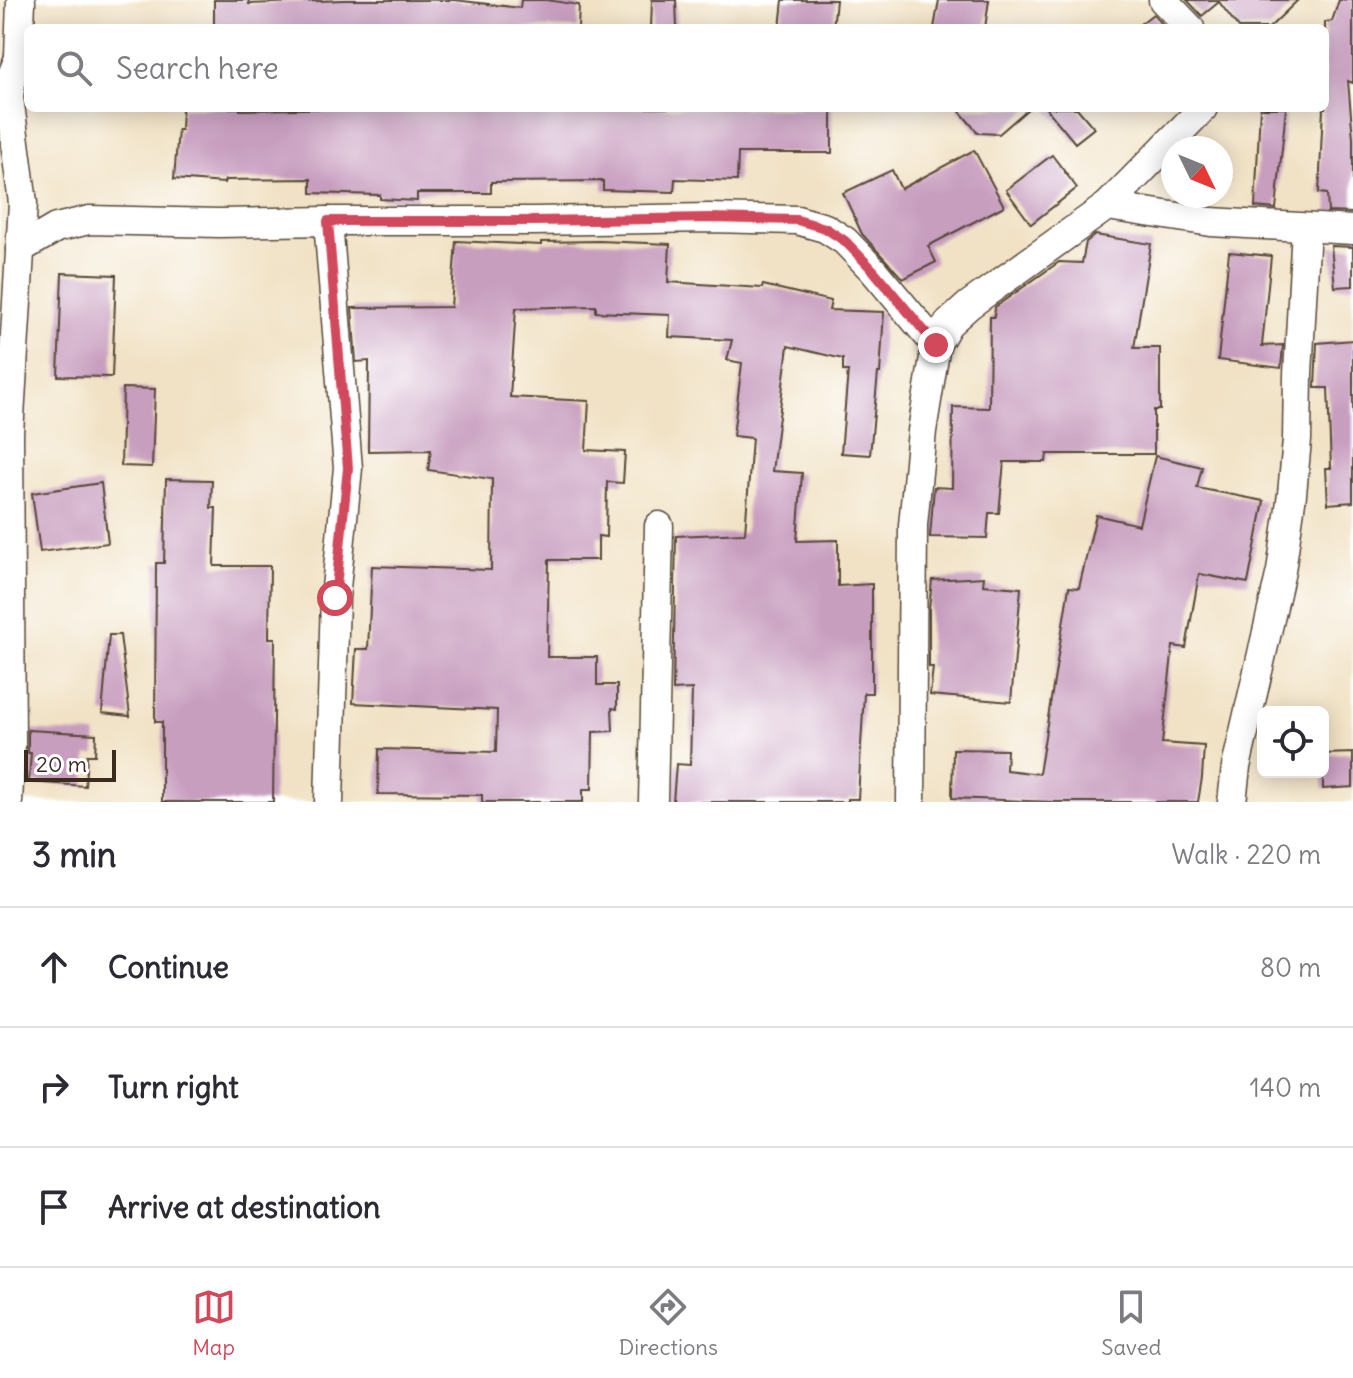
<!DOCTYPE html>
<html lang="en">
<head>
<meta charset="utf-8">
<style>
  body { margin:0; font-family:Delius,sans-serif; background:#f2f2f3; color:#2b2b33 }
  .controls { position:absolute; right:24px; bottom:24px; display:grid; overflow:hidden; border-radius:12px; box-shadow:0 4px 20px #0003 }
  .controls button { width:72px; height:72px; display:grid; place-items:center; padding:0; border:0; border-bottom:2px solid #e1e1e2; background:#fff; color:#2b2b33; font:40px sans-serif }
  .compass { position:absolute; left:1161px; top:136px; width:72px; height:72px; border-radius:50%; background:#fff; box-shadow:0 4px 20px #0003; rotate:133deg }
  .scale { position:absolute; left:24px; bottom:20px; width:92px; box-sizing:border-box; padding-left:8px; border:4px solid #3b2a1e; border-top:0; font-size:22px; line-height:28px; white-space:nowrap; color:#3b2a1e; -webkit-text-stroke:6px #fff; paint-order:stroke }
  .stop { position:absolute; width:24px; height:24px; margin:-18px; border:6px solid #d1495b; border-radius:50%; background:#fff }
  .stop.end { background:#d1495b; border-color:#fff; box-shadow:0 2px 8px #0008 }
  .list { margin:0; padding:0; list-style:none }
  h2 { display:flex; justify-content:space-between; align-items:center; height:104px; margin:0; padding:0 32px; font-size:34px }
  h2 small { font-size:26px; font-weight:400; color:#7c7c81 }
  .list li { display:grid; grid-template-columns:52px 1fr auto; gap:24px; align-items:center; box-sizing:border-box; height:120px; padding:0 32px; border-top:2px solid #e1e1e2 }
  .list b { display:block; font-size:30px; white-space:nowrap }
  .list em { font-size:26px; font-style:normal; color:#7c7c81 }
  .icon { flex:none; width:44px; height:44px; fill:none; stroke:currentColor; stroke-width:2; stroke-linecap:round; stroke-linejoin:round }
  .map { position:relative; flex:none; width:1353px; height:802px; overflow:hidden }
  .search { position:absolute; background:#fff; box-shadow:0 4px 20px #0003; left:24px; right:24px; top:24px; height:88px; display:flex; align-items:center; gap:20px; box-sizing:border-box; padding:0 28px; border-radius:12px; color:#7c7c81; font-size:30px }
  .sheet { height:464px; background:#fff }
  nav { display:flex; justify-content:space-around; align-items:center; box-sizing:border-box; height:112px; border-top:2px solid #e1e1e2; background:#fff; font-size:22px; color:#7c7c81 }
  nav a { display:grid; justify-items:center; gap:4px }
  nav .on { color:#d1495b }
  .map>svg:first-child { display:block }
</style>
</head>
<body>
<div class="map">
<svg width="1353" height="802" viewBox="0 0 1353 802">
  <rect width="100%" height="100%" fill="#fff"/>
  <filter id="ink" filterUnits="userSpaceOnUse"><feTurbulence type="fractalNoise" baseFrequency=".0125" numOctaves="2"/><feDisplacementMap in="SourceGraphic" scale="16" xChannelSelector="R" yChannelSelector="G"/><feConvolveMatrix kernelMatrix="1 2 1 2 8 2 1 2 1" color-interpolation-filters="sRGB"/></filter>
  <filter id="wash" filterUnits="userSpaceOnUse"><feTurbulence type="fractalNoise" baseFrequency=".006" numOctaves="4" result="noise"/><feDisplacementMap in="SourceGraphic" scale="32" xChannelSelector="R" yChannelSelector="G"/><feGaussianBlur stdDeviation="1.8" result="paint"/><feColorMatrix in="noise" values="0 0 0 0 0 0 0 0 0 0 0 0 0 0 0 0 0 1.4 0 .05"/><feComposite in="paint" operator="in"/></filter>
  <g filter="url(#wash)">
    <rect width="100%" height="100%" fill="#f1e2c5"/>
    <g id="blocks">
      <g fill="#c89ebf">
        <path d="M214 0H249V4L343 0H455L520 8 521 0H547L579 5 578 28H214Z"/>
        <path d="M652 0H676L677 28H651Z"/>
        <path d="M783 0H836L833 28H780Z"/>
        <path d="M939 0H989L985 28H934Z"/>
        <path d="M1187 0H1298L1269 28H1239L1219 2 1202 16Z"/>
        <path d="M1339 0H1353V83L1348 81 1353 138V213L1328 212 1327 194 1319 193 1323 108H1325V22L1332 21Z"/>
        <path d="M1153 14 1166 28H1135Z"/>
        <path d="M182 108H240V110L356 108H832V153H738L737 181 675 179 674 192 603 190V181L491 182V193H417V201L380 199V195L311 193V179L225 180 224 183 174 179 178 130H181Z"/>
        <path d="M957 108H1029L999 134 978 133Z"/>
        <path d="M1046 108H1077L1094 128 1075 143Z"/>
        <path d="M1260 108H1286L1276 209 1255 207Z"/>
        <path d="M974 150 1004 206 928 246 936 262 903 279 862 234 843 193 892 170 901 189Z"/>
        <path d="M1052 155 1077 188 1031 224 1006 190Z"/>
        <path d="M1095 235 1151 244 1134 348H1160V410H1154V454H1047L1046 462H1004L999 513H989L987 538 930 537 934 487 952 488 953 407 989 408 990 317H994L995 307 1059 262 1082 263 1086 242Z"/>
        <path d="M456 241 541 245V242L599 241 670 244 668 282 762 288 763 285 831 301 829 310 884 312 880 373H878L870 455 841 453 848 371H843V359L788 346 772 471 802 473 797 541 838 540V586L872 584V693H864L858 799H848V802H673L676 764 690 765 692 689 673 690 676 536 745 533 752 438 733 436 742 363 727 360 732 340 669 337 670 315 596 312V306L516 308 510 397 589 401 586 450 625 452 623 483 607 482 606 537 598 536V560H549L547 657H597V685H617V709L612 708 613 731 593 732 592 789H583V802H482V795L378 794 379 749 496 752 497 710 353 703 356 649H368L372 566 491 570 492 479 428 470 431 450 368 451 369 361 356 362 352 308 451 307Z"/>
        <path d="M1331 246 1353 247V286L1335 287Z"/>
        <path d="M1229 252 1271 256 1262 346 1283 345 1281 368 1218 360Z"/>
        <path d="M62 273 116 275 112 377 58 376Z"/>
        <path d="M1353 340V502L1328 504 1326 468H1331L1328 388H1315L1317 343Z"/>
        <path d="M123 388 155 389 152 467 121 466Z"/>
        <path d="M1155 456 1202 467 1197 488 1264 501 1248 583 1199 574 1186 648 1173 646 1162 743 1204 746 1202 778 1198 802H1054L952 798 953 749 1007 750 1006 770 1039 774 1069 587 1079 588 1096 515 1139 525Z"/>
        <path d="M166 479 212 480 211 508H216L214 566H270L269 638H275L273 802H162V722H155L156 563H164Z"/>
        <path d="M101 483 108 543 40 552 32 493Z"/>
        <path d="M984 577 983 585 1021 588 1011 702 930 695 933 667H929V609L932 580Z"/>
        <path d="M109 635H120L130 716 102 713Z"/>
        <path d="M28 730 96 734 95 755H87L85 786 29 782 31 753H28Z"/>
        <path d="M1353 753V787L1323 789V754Z"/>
      </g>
    </g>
  </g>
  <g filter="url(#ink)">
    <use href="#blocks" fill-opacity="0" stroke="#564637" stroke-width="2"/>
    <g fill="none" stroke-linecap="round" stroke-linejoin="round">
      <g stroke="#564637" stroke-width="31">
        <g id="minor">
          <path d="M1163 0 1190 28"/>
          <path d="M19 56 21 0"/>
          <path d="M1107 206 1211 222 1353 230"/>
          <path d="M328 221 348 468 335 598 329 802"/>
          <path d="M20 249 56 228 89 220 219 223 328 221H534L709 218 797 220 825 228 845 241 873 270 936 345"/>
          <path d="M8 802 11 743 9 433 23 203 9 97 12 75 28 36"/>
          <path d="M653 802 659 526"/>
          <path d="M911 802 913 525 922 431 936 345 948 324 969 305 1107 206 1203 108"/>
          <path d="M1232 802 1236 767 1281 571 1292 494 1297 440 1298 374 1306 228"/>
        </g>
      </g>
      <use href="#minor" stroke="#fff" stroke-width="28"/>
    </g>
  </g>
  <g fill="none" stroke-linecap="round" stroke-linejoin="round" filter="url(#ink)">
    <path stroke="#d1495b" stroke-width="10" d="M335 598 348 468 328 221H534L709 218 797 220 825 228 845 241 873 270 936 345"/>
  </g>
</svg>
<div class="controls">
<button><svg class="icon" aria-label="locate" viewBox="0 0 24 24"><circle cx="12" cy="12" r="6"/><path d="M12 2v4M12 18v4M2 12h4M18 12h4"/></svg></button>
</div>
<svg class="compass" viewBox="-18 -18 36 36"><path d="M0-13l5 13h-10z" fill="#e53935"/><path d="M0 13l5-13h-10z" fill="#7c7c81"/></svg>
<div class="scale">20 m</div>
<div class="stop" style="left:335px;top:598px"></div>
<div class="stop end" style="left:936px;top:345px"></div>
<div class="search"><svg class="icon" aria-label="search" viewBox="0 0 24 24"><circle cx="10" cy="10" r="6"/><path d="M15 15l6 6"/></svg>Search here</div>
</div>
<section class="sheet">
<h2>3 min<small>Walk · 220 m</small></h2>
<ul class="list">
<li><svg class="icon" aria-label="ahead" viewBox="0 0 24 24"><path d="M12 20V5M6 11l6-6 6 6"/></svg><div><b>Continue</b></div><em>80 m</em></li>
<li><svg class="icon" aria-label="right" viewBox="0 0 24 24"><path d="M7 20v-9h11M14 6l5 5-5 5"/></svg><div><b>Turn right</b></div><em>140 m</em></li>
<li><svg class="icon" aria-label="arrive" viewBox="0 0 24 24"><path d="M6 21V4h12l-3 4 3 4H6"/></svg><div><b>Arrive at destination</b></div></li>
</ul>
</section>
<nav>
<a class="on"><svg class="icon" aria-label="map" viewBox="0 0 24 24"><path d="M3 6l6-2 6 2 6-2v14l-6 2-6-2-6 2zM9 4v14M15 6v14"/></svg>Map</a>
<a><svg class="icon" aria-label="directions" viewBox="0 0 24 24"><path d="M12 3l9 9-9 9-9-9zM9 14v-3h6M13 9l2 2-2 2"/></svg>Directions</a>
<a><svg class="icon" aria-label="saved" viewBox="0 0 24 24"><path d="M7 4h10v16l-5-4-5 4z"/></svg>Saved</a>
</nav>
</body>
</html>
